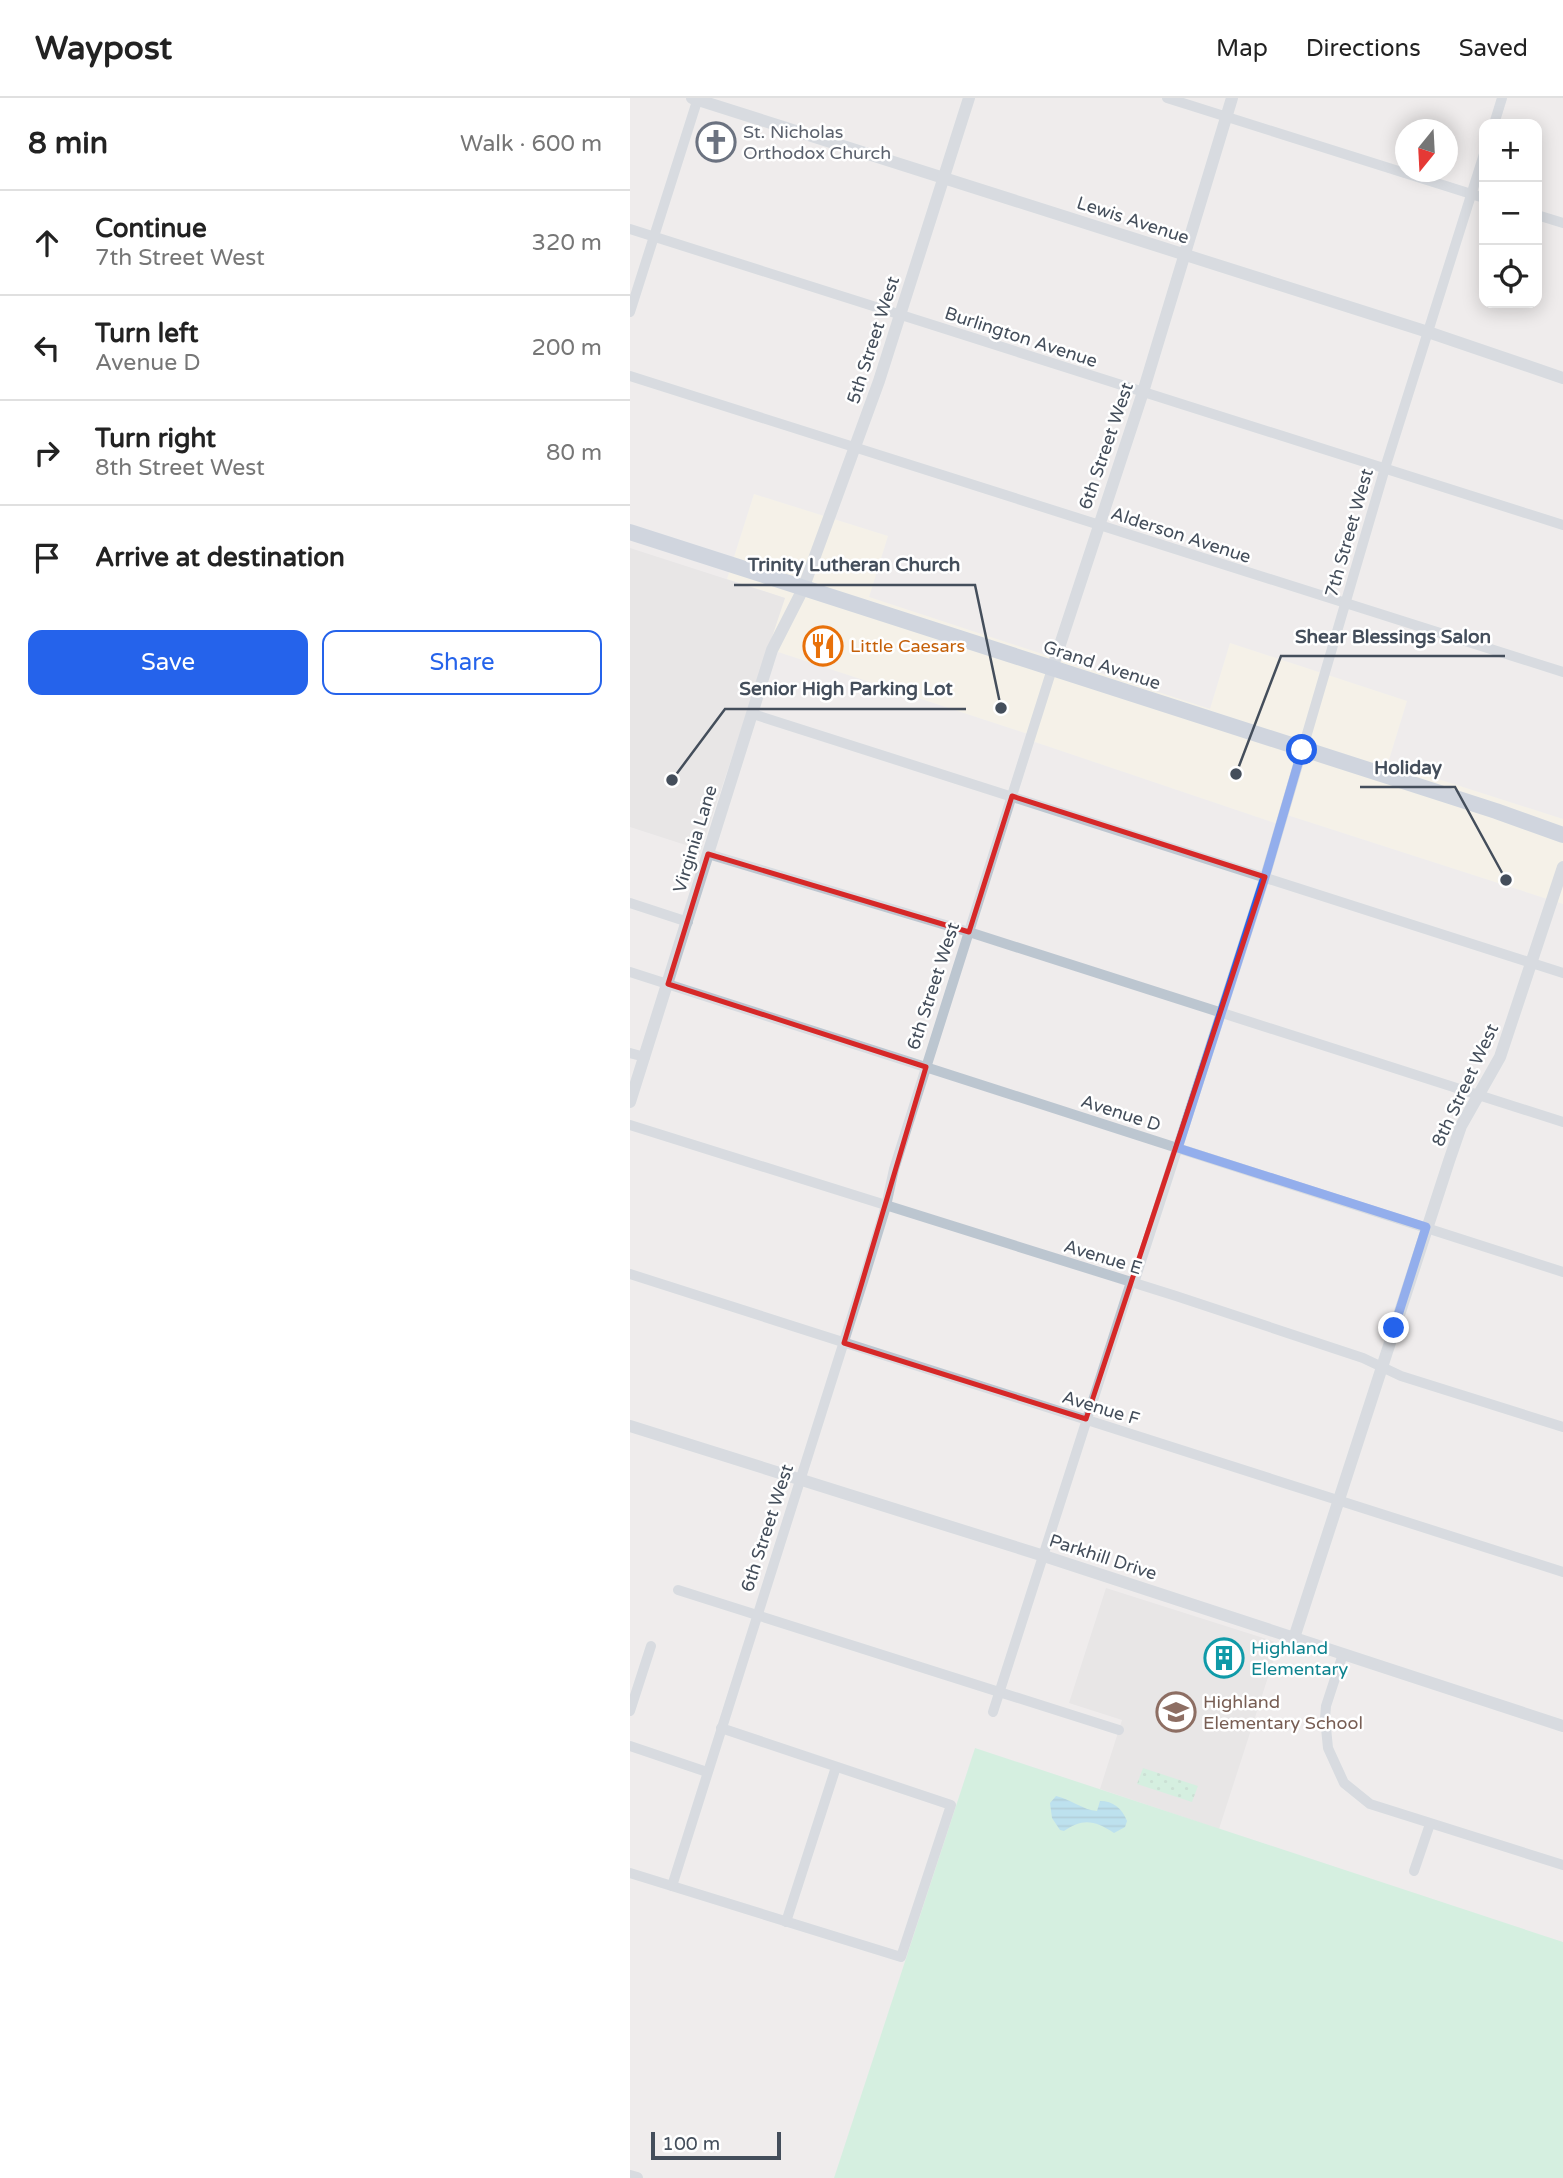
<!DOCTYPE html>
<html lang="en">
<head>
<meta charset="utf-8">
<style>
  body { margin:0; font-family:"Varela Round",sans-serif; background:#f2f2f2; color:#222 }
  .controls { position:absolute; right:21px; top:21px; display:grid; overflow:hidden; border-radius:14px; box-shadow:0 4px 18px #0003 }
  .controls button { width:63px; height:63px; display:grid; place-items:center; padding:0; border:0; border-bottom:2px solid #e0e0e0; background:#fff; color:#222; font:35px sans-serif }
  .compass { position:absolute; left:765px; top:21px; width:63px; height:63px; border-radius:50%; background:#fff; box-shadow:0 4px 18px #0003; rotate:198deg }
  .scale { position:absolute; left:21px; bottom:18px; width:130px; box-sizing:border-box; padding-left:7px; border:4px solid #444e5b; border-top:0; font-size:19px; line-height:24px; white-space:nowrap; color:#444e5b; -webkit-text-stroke:5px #fff; paint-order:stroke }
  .stop { position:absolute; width:21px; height:21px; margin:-16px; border:5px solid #2563eb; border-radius:50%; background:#fff }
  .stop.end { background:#2563eb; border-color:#fff; box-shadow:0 2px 7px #0008 }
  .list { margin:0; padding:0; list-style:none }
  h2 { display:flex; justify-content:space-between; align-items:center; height:91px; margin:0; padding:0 28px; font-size:30px }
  h2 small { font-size:23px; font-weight:400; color:#767676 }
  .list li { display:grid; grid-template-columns:46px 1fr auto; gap:21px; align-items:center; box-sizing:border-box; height:105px; padding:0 28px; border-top:2px solid #e0e0e0 }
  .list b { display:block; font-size:26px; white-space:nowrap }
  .list p { margin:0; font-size:23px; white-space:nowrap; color:#767676 }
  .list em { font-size:23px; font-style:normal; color:#767676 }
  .actions { display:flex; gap:14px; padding:21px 28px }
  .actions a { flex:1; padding:16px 0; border:2px solid #2563eb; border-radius:14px; text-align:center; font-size:24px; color:#2563eb }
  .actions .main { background:#2563eb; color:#fff }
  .icon { flex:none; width:38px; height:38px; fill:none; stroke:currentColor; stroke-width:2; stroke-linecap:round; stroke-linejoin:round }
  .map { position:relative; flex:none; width:933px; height:2080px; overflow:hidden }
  header { display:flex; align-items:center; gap:42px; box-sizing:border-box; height:98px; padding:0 35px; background:#fff; border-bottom:2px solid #e0e0e0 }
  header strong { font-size:33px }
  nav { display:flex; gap:38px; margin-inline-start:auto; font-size:24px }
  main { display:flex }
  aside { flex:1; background:#fff }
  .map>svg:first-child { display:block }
</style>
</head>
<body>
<header>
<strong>Waypost</strong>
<nav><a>Map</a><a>Directions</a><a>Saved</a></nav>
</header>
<main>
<aside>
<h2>8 min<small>Walk · 600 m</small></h2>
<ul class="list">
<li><svg class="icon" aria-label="ahead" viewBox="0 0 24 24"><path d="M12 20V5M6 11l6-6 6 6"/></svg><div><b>Continue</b><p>7th Street West</p></div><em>320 m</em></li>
<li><svg class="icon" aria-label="left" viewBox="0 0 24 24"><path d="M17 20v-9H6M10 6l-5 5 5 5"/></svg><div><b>Turn left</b><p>Avenue D</p></div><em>200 m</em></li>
<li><svg class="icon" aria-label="right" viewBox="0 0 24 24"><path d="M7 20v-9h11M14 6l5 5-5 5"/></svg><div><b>Turn right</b><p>8th Street West</p></div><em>80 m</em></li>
<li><svg class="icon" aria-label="arrive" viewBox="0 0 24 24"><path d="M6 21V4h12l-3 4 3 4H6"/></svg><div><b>Arrive at destination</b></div></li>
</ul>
<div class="actions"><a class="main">Save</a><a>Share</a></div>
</aside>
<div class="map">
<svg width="933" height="2080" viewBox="0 0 933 2080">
  <defs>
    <pattern id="park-dots" width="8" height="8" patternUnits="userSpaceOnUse" patternTransform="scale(1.75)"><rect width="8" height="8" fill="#b7f1d1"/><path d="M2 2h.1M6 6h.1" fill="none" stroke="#9fd0b6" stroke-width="1.8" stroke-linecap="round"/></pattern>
    <pattern id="water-rules" width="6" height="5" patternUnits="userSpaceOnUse" patternTransform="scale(1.75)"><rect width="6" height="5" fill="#81d2f0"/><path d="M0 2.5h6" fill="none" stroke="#6badc5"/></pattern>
  </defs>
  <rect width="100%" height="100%" fill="#efecec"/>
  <path fill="#fcf7e3" d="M124 396 258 438 239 499 580 611 600 545 777 603 758 665 933 721V806L654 716 651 727 399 642 401 637 142 552 138 550 155 500 97 481Z"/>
  <g fill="#e0ddde">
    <path d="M0 450 155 500 71 752 0 729Z"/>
    <path d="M476 1490 649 1545 589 1731 470 1691 492 1622 439 1605Z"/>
  </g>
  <path fill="#b7f1d1" d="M345 1650 933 1844V2080H204Z"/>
  <path fill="url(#park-dots)" d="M513 1670 568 1688 562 1704 507 1686Z"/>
  <path fill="url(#water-rules)" d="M426 1698C440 1701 453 1712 467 1713L470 1703C483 1703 492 1710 497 1723L495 1729 484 1735C465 1722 452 1720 434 1733L430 1732 422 1720 420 1705Z"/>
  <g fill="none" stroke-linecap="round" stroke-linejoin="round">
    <g stroke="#bcc6d0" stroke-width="10">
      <path d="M537 0 854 100"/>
      <path d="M864 26 872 0"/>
      <path d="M907 117 933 125"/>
      <path d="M0 131 933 427"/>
      <path d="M0 214 68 0"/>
      <path d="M0 278 933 574"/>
      <path d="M123 616 933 875"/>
      <path d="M78 756 339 834 933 1024"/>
      <path d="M0 805 58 824"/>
      <path d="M0 874 933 1174"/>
      <path d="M0 955 15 959"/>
      <path d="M0 1027 546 1198 733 1260 771 1278 933 1329"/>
      <path d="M0 1176 933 1474"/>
      <path d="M504 1185 635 779 755 370 854 56"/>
      <path d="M48 1492 489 1632"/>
      <path d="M713 1556 696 1608 695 1620 698 1650 714 1685 740 1706 933 1767"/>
      <path d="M0 1613 21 1548"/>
      <path d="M363 1614 501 1184"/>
      <path d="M0 1648 77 1674"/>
      <path d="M784 1773 800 1726"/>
      <path d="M0 1775 271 1859 321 1707 91 1630"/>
      <path d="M42 1788 235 1177 256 1108 264 1071 422 571"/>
      <path d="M156 1824 206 1669"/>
    </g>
    <g stroke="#bcc6d0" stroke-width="12">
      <path d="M62 0 798 234 933 280"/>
      <path d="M422 571 513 294 602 0"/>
      <path d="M0 1004 142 552 173 491 249 283 339 0"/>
      <path d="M0 1328 414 1458 933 1628"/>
      <path d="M664 1540 819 1063 831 1028 870 959 933 769"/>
      <path d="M0 2078 7 2080"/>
    </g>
    <path stroke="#aab9cd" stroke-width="16" d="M0 434 866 713 933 737"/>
  </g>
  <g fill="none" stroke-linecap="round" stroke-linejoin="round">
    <path stroke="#2563eb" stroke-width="9" d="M672 652 635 779 548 1050 796 1129 764 1230"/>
  </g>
  <path d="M0 0H933V2080H0ZM382 698 635 779 456 1321 214 1245 296 969 38 886 78 756 339 834Z" fill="#efecec" fill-opacity=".55" fill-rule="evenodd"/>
  <path fill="none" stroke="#d62828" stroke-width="5" stroke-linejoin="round" d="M382 698 635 779 456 1321 214 1245 296 969 38 886 78 756 339 834Z"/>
  <defs>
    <g id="church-ring" transform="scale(2.0125)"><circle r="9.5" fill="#fff" stroke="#6b7280" stroke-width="1.5"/><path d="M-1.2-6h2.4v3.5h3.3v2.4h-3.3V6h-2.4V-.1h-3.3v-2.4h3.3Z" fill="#6b7280"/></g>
    <g id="restaurant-ring" transform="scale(2.0125)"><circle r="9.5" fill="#fff" stroke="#e8710a" stroke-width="1.5"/><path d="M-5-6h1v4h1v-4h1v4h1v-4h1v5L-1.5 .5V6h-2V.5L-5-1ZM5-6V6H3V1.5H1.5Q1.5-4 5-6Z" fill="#e8710a"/></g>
    <g id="building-ring" transform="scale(2.0125)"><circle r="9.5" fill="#fff" stroke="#0f9aa8" stroke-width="1.5"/><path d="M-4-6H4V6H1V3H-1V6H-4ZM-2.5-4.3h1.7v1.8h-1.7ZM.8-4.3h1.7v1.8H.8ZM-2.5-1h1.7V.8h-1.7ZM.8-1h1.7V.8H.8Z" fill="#0f9aa8"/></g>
    <g id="school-ring" transform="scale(2.0125)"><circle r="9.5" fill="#fff" stroke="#8d6e63" stroke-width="1.5"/><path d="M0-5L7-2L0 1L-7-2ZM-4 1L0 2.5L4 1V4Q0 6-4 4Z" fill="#8d6e63"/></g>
  </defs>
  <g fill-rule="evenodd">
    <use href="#church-ring" x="86" y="44"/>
    <use href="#restaurant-ring" x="193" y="548"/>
    <use href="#building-ring" x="594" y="1560"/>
    <use href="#school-ring" x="546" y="1614"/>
  </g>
  <g text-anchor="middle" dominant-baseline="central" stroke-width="5" stroke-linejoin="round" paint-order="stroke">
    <g font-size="18" fill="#5b616d" stroke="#fff" text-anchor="start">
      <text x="113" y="34">St. Nicholas<tspan x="113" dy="21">Orthodox Church</tspan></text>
    </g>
    <g font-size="18" fill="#444e5b" stroke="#fff">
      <text transform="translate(503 122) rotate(18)">Lewis Avenue</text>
      <text transform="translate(391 239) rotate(18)">Burlington Avenue</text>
      <text transform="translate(243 242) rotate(-72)">5th Street West</text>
      <text transform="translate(476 348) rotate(-71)">6th Street West</text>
      <text transform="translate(719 435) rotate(-74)">7th Street West</text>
      <text transform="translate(551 437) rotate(18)">Alderson Avenue</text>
      <text transform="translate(472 567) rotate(18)">Grand Avenue</text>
      <text transform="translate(65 741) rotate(-73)">Virginia Lane</text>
      <text transform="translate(303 888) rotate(-72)">6th Street West</text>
      <text transform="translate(835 987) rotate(-65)">8th Street West</text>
      <text transform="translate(491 1015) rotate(18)">Avenue D</text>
      <text transform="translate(473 1159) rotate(17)">Avenue E</text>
      <text transform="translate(471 1310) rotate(17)">Avenue F</text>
      <text transform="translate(137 1430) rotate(-72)">6th Street West</text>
      <text transform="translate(473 1459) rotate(18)">Parkhill Drive</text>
    </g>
    <g font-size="18" fill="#c56008" stroke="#fff" text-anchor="start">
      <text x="220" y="548">Little Caesars</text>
    </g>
    <g font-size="18" fill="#0d838f" stroke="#fff" text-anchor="start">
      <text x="621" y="1550">Highland<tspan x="621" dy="21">Elementary</tspan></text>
    </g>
    <g font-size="18" fill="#785e54" stroke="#fff" text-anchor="start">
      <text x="573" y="1604">Highland<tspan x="573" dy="21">Elementary School</tspan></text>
    </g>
  </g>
  <path fill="none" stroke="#444e5b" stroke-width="2.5" d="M371 610L345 487H104M606 676L651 558H875M42 682L95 611H336M876 782L825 689H730"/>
  <g fill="#444e5b" stroke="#fff" stroke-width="2.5">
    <circle cx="371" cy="610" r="7"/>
    <circle cx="606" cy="676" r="7"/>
    <circle cx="42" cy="682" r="7"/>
    <circle cx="876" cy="782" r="7"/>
  </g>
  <g font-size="19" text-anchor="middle" font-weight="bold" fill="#444e5b" stroke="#fff" stroke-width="5" stroke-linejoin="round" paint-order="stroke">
    <text x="224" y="473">Trinity Lutheran Church</text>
    <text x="763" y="545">Shear Blessings Salon</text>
    <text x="216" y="597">Senior High Parking Lot</text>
    <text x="778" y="676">Holiday</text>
  </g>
</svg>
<div class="controls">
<button>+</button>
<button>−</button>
<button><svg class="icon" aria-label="locate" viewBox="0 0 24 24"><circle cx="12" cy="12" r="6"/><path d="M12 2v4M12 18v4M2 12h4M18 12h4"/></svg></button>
</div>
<svg class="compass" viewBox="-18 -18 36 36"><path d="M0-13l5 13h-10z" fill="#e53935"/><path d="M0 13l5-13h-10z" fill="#767676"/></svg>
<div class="scale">100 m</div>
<div class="stop" style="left:672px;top:652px"></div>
<div class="stop end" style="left:764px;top:1230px"></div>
</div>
</main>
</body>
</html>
